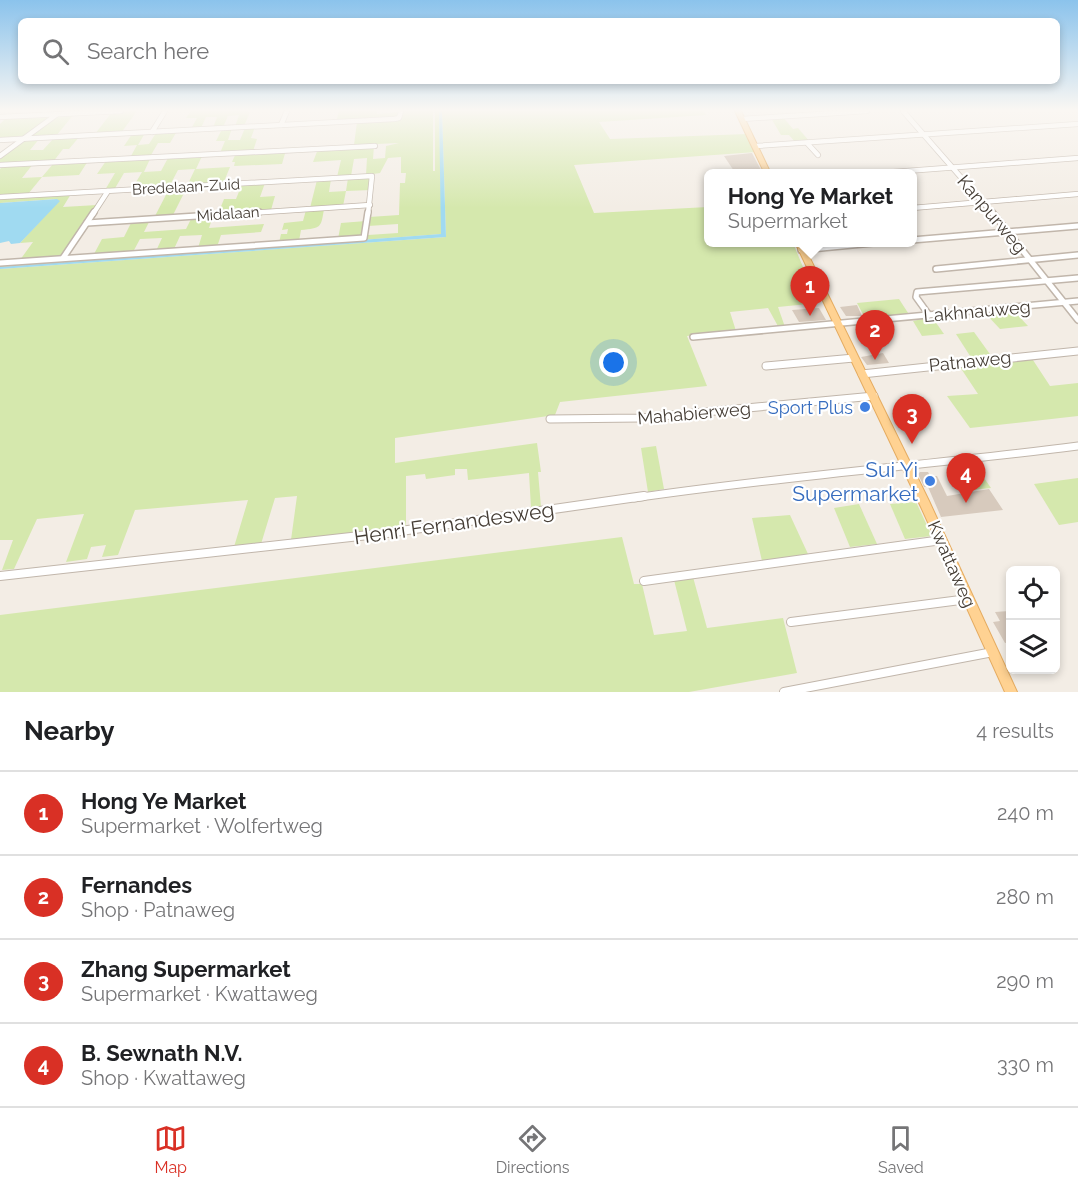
<!DOCTYPE html>
<html lang="en">
<head>
<meta charset="utf-8">
<style>
  body { margin:0; font-family:Raleway,sans-serif; background:#f2f2f2; color:#202124 }
  .controls { position:absolute; right:18px; bottom:18px; display:grid; overflow:hidden; border-radius:9px; box-shadow:0 3px 9px #0003 }
  .controls button { width:54px; height:54px; display:grid; place-items:center; padding:0; border:0; border-bottom:2px solid #e0e0e0; background:#fff; color:#202124; font:30px sans-serif }
  .you { position:absolute; left:614px; top:363px; width:21px; height:21px; margin:-15px; border:4px solid #fff; border-radius:50%; background:#1a73e8; box-shadow:0 0 0 9px #1a73e833 }
  .badge { display:grid; place-items:center; width:39px; height:39px; border-radius:50%; background:#d93025; color:#fff; font-size:20px; font-weight:700 }
  .pin { position:absolute; translate:-50% -50px; filter:drop-shadow(0 2px 3px #0008) }
  .pin::after { content:''; position:absolute; top:32px; width:21px; height:18px; background:inherit; clip-path:polygon(0 0,100% 0,50% 100%) }
  .popup { position:absolute; left:704px; top:169px; width:213px; height:78px; box-sizing:border-box; display:grid; place-content:center; border-radius:9px; background:#fff; filter:drop-shadow(0 2px 4px #0005); font-size:20px; white-space:nowrap; color:#757577 }
  .popup b { font-size:22px; color:#202124 }
  .popup::after { content:''; position:absolute; left:50%; top:100%; margin-left:-12px; border:12px solid transparent; border-top-color:#fff }
  .list { margin:0; padding:0; list-style:none }
  h2 { display:flex; justify-content:space-between; align-items:center; height:78px; margin:0; padding:0 24px; font-size:26px }
  h2 small { font-size:20px; font-weight:400; color:#757577 }
  .list li { display:grid; grid-template-columns:39px 1fr auto; gap:18px; align-items:center; box-sizing:border-box; height:84px; padding:0 24px; border-top:2px solid #e0e0e0 }
  .list b { display:block; font-size:22px; white-space:nowrap }
  .list p { margin:0; font-size:20px; white-space:nowrap; color:#757577 }
  .list em { font-size:20px; font-style:normal; color:#757577 }
  .icon { flex:none; width:33px; height:33px; fill:none; stroke:currentColor; stroke-width:2; stroke-linecap:round; stroke-linejoin:round }
  .map { position:relative; flex:none; width:1078px; height:692px; overflow:hidden }
  .search { position:absolute; background:#fff; box-shadow:0 3px 9px #0003; left:18px; right:18px; top:18px; height:66px; display:flex; align-items:center; gap:15px; box-sizing:border-box; padding:0 21px; border-radius:9px; color:#757577; font-size:22px }
  .sheet { height:414px; background:#fff }
  nav { display:flex; justify-content:space-around; align-items:center; box-sizing:border-box; height:84px; border-top:2px solid #e0e0e0; background:#fff; font-size:16px; color:#757577 }
  nav a { display:grid; justify-items:center; gap:3px }
  nav .on { color:#d93025 }
  .map>svg:first-child { display:block }
</style>
</head>
<body>
<div class="map">
<svg width="1078" height="692" viewBox="0 0 1078 692">
  <rect width="100%" height="100%" fill="#f3ede5"/>
  <g fill="#d5e8ad">
    <path d="M137 111 121 133 95 134 112 112Z"/>
    <path d="M191 111H247L250 112 244 126 235 127 239 115 228 116 223 127 213 128 217 117H206L201 128 191 129 197 118H186Z"/>
    <path d="M339 111H377V114L399 112 398 117 336 122Z"/>
    <path d="M402 111H433V171H435V111H439L442 234 0 267V264L366 238 368 235 398 233V224L368 226 369 217 399 215 400 183H405L406 173H401V157L388 158 380 173 366 175 367 158 354 159 351 176 337 177 341 160 313 162 318 149 374 146 373 159 385 158 386 146 399 143 354 145 357 122 395 120Z"/>
    <path d="M442 111H703L706 115 599 122 610 139 748 134 756 152 574 165 594 213 708 207V242L793 243 818 303 778 307 785 327 779 328 768 308 730 312 736 331 687 336 707 386 560 402 555 415 395 438V463L537 443 541 472H538L541 507 531 508 529 473 468 480 467 469H455V475L426 479 425 474 406 476V527L291 540 297 496 275 498 261 544 234 547 248 500 135 510 118 555 102 557 106 545 91 547 87 559 66 562 84 514 37 519 14 569 2 570 13 540H0V269L446 237Z"/>
    <path d="M74 114 56 136 29 137 57 115Z"/>
    <path d="M53 115 24 137 0 139V124L6 118Z"/>
    <path d="M783 117 793 129 798 128 810 142 796 143 789 135H781L771 118Z"/>
    <path d="M255 127 251 138 257 139 253 151 220 153 225 141H216L222 129 232 128 228 140H240L245 128Z"/>
    <path d="M177 131 170 143H158L151 155 131 156 137 145 124 146 132 134 145 133 138 145 149 144 156 133Z"/>
    <path d="M80 136 69 149H63L53 162 0 165V157L22 140 40 138 30 150H43L54 138Z"/>
    <path d="M286 150 282 164 234 166 235 162H232L236 153Z"/>
    <path d="M202 156 196 169 230 167 223 184 187 186 195 169 178 170 169 187 132 189 142 172 124 173 114 190H105L115 173 97 174 106 161 150 159 144 172 161 171 168 158Z"/>
    <path d="M88 161 79 175 42 177 28 194 0 196V169L3 166 33 164 22 178 42 177 53 164Z"/>
    <path d="M367 177 371 179V190L346 191 343 206 310 208 317 180 331 179 329 192 346 191 348 178Z"/>
    <path d="M265 183 260 197 275 196 271 210 218 214 224 199H236L242 184Z"/>
    <path d="M187 187 172 217 154 218 169 189Z"/>
    <path d="M71 194 63 207 97 205 61 258 20 260 33 242 20 243 59 201 56 199 0 203V199Z"/>
    <path d="M324 209C321 228 321 228 301 230L299 241 279 243 281 234H287L288 229 282 230 284 223 303 221 306 210Z"/>
    <path d="M213 216 209 228 264 224 261 232 221 235 217 247 198 248 202 235 180 236 174 249 156 251 162 238 140 239 133 252 94 254 102 239 124 237 132 221 150 220 144 232 186 229 192 217Z"/>
    <path d="M366 221 362 236 338 239 341 223Z"/>
    <path d="M899 299 910 316 866 320 857 303Z"/>
    <path d="M1013 310 1028 326 1000 329 985 313Z"/>
    <path d="M932 317 944 334 922 336 913 321Z"/>
    <path d="M974 332 992 357 972 359 956 334Z"/>
    <path d="M1031 357 1050 386 1078 383V416L970 428 947 396 978 394 958 364Z"/>
    <path d="M656 446 664 489 648 492 641 448Z"/>
    <path d="M973 462 991 488 971 490 956 464Z"/>
    <path d="M1078 478V522L1059 525 1034 484Z"/>
    <path d="M916 502 932 536 905 539 890 504Z"/>
    <path d="M859 504 877 544 850 547 834 508Z"/>
    <path d="M790 515 808 554 762 561 752 518Z"/>
    <path d="M622 537 634 584H642L654 635 687 631 674 580 693 577 707 628 783 618 797 673 689 692H0V615Z"/>
  </g>
  <g fill="#a0daf1">
    <path d="M439 111H442L446 237 0 269V267L441 234Z"/>
    <path d="M57 199 60 201 20 243 11 244 9 241 0 243V203Z"/>
  </g>
  <g fill="#d7cabd">
    <path d="M752 153 762 172 736 174 724 156Z"/>
    <path d="M857 305 862 316H846L840 307Z"/>
    <path d="M819 308 826 320 799 322 792 310Z"/>
    <path d="M883 353 889 363 867 365 861 357Z"/>
    <path d="M920 472H928L930 476H937L947 496 989 489 1003 510 941 517 928 487H924L918 474Z"/>
    <path d="M1009 611 1011 642 1005 643 993 622 1000 621 995 612Z"/>
  </g>
  <g fill="none" stroke-linecap="round" stroke-linejoin="round">
    <g stroke="#c1b6ab" stroke-width="6">
      <g id="minor-far3">
        <path d="M903 111 993 214"/>
        <path d="M0 117 121 111"/>
        <path d="M742 119 867 111"/>
        <path d="M281 125 287 111"/>
        <path d="M152 132 165 111"/>
        <path d="M0 140 394 119 399 118 401 111"/>
        <path d="M807 143 818 155"/>
        <path d="M756 146 1078 124"/>
        <path d="M0 156 56 115"/>
        <path d="M0 165 375 146"/>
        <path d="M867 174 1078 158"/>
        <path d="M0 197 372 176 368 214"/>
        <path d="M912 208 1078 194"/>
        <path d="M93 214 108 191"/>
        <path d="M236 214 370 205"/>
      </g>
    </g>
    <g stroke="#c1b6ab" stroke-width="8">
      <g id="minor-far2">
        <path d="M992 212 1078 320"/>
        <path d="M87 223 259 212"/>
        <path d="M912 240 1078 226"/>
        <path d="M801 250 883 242"/>
        <path d="M63 258 94 212"/>
        <path d="M0 263 364 238 368 212"/>
        <path d="M936 269 1078 255"/>
        <path d="M929 315 916 297 917 292 1078 278"/>
        <path d="M693 337 1078 301"/>
      </g>
    </g>
    <g stroke="#c1b6ab" stroke-width="9">
      <g id="minor-far1">
        <path d="M766 366 854 358"/>
        <path d="M862 374 1078 351"/>
        <path d="M550 419 641 418 874 396"/>
        <path d="M634 498C782 476 930 465 1078 446"/>
      </g>
    </g>
    <g stroke="#c1b6ab" stroke-width="10">
      <g id="minor">
        <path d="M0 576 387 533 644 496"/>
        <path d="M644 581 942 540"/>
        <path d="M791 622 968 599"/>
        <path d="M784 692 993 652"/>
      </g>
    </g>
    <g stroke="#e5ac61" stroke-width="2">
      <g id="major">
        <path d="M735 111H741L771 174H765Z"/>
        <path d="M795 242H802L929 501 1017 692H1005L921 507Z"/>
      </g>
    </g>
    <use href="#minor-far3" stroke="#fff" stroke-width="4.5"/>
    <use href="#minor-far2" stroke="#fff" stroke-width="5"/>
    <use href="#minor-far1" stroke="#fff" stroke-width="7"/>
    <use href="#minor" stroke="#fff" stroke-width="8"/>
    <use href="#major" fill="#ffd292" fill-rule="evenodd"/>
  </g>
  <linearGradient id="sky" x2="0" y2="1"><stop stop-color="#8bc3ec"/><stop offset="0.53" stop-color="#faf7f3"/><stop offset="1" stop-color="#faf7f3" stop-opacity="0"/></linearGradient>
  <rect width="1078" height="208" fill="url(#sky)"/>
  <g fill="#3f7fe0" stroke="#fff" stroke-width="2">
    <circle cx="865" cy="407" r="6"/>
    <circle cx="930" cy="481" r="6"/>
  </g>
  <g text-anchor="middle" dominant-baseline="central" stroke-width="4.5" stroke-linejoin="round" paint-order="stroke">
    <g font-size="15" fill="#453d35" stroke="#fff">
      <text transform="translate(186 187) rotate(-3)">Bredelaan-Zuid</text>
      <text transform="translate(228 214) rotate(-4)">Midalaan</text>
    </g>
    <g font-size="18" fill="#453d35" stroke="#fff">
      <text transform="translate(992 214) rotate(50)">Kanpurweg</text>
      <text transform="translate(977 311) rotate(-5)">Lakhnauweg</text>
      <text transform="translate(970 361) rotate(-6)">Patnaweg</text>
      <text transform="translate(694 413) rotate(-5)">Mahabierweg</text>
      <text transform="translate(952 564) rotate(66)">Kwattaweg</text>
    </g>
    <g font-size="18" fill="#366cbe" stroke="#fff" text-anchor="end">
      <text x="853" y="407">Sport Plus</text>
    </g>
    <g font-size="21" fill="#366cbe" stroke="#fff" text-anchor="end">
      <text x="918" y="469">Sui Yi<tspan x="918" dy="24">Supermarket</tspan></text>
    </g>
    <g font-size="21" fill="#453d35" stroke="#fff">
      <text transform="translate(454 523) rotate(-8)">Henri Fernandesweg</text>
    </g>
  </g>
</svg>
<div class="controls">
<button><svg class="icon" aria-label="locate" viewBox="0 0 24 24"><circle cx="12" cy="12" r="6"/><path d="M12 2v4M12 18v4M2 12h4M18 12h4"/></svg></button>
<button><svg class="icon" aria-label="layers" viewBox="0 0 24 24"><path d="M12 4l9 5-9 5-9-5zM3 14l9 5 9-5"/></svg></button>
</div>
<div class="you"></div>
<div class="pin badge" style="left:810px;top:316px">1</div>
<div class="popup"><b>Hong Ye Market</b>Supermarket</div>
<div class="pin badge" style="left:875px;top:360px">2</div>
<div class="pin badge" style="left:912px;top:444px">3</div>
<div class="pin badge" style="left:966px;top:503px">4</div>
<div class="search"><svg class="icon" aria-label="search" viewBox="0 0 24 24"><circle cx="10" cy="10" r="6"/><path d="M15 15l6 6"/></svg>Search here</div>
</div>
<section class="sheet">
<h2>Nearby<small>4 results</small></h2>
<ul class="list">
<li><span class="badge">1</span><div><b>Hong Ye Market</b><p>Supermarket · Wolfertweg</p></div><em>240 m</em></li>
<li><span class="badge">2</span><div><b>Fernandes</b><p>Shop · Patnaweg</p></div><em>280 m</em></li>
<li><span class="badge">3</span><div><b>Zhang Supermarket</b><p>Supermarket · Kwattaweg</p></div><em>290 m</em></li>
<li><span class="badge">4</span><div><b>B. Sewnath N.V.</b><p>Shop · Kwattaweg</p></div><em>330 m</em></li>
</ul>
</section>
<nav>
<a class="on"><svg class="icon" aria-label="map" viewBox="0 0 24 24"><path d="M3 6l6-2 6 2 6-2v14l-6 2-6-2-6 2zM9 4v14M15 6v14"/></svg>Map</a>
<a><svg class="icon" aria-label="directions" viewBox="0 0 24 24"><path d="M12 3l9 9-9 9-9-9zM9 14v-3h6M13 9l2 2-2 2"/></svg>Directions</a>
<a><svg class="icon" aria-label="saved" viewBox="0 0 24 24"><path d="M7 4h10v16l-5-4-5 4z"/></svg>Saved</a>
</nav>
</body>
</html>
